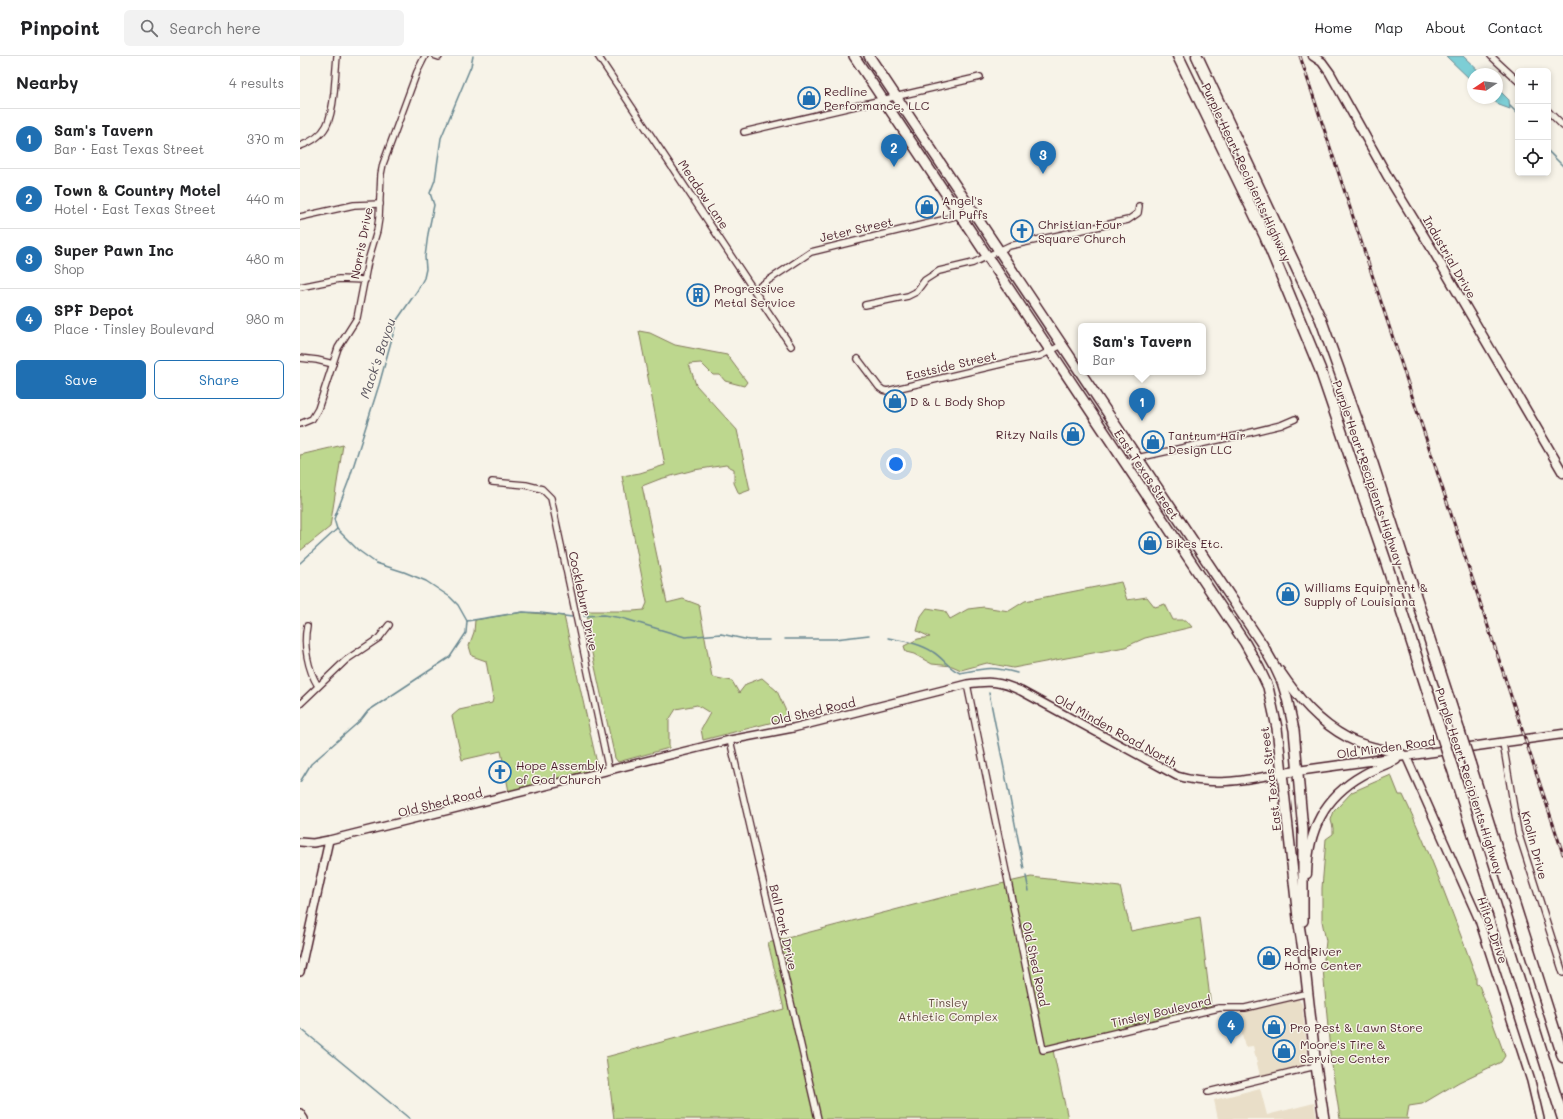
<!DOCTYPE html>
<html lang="en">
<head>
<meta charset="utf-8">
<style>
  body { margin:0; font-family:Mali,sans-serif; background:#f2f2f2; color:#202124 }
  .controls { position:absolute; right:12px; top:12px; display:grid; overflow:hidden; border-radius:6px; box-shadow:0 2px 6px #0003 }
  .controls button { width:36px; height:36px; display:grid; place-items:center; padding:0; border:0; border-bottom:1px solid #e0e0e0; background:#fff; color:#202124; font:20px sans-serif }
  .compass { position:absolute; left:1167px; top:12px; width:36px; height:36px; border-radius:50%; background:#fff; box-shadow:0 2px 6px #0003; rotate:257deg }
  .you { position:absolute; left:596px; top:408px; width:14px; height:14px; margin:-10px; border:3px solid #fff; border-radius:50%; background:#1a73e8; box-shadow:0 0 0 6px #1a73e833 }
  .badge { display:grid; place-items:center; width:26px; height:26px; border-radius:50%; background:#1f6fb2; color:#fff; font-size:13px; font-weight:700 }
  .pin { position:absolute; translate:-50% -33px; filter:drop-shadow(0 1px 2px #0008) }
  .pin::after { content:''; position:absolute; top:21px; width:14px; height:12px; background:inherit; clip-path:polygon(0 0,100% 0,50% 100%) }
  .popup { position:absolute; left:778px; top:267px; width:128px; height:52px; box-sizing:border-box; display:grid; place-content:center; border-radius:6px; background:#fff; filter:drop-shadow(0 1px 3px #0005); font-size:13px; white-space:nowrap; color:#757577 }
  .popup b { font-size:15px; color:#202124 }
  .popup::after { content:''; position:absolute; left:50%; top:100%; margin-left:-8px; border:8px solid transparent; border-top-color:#fff }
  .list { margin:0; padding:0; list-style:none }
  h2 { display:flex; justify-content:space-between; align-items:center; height:52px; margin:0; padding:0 16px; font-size:17px }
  h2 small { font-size:13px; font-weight:400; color:#757577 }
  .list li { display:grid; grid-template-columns:26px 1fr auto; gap:12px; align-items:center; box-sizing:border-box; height:60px; padding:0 16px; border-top:1px solid #e0e0e0 }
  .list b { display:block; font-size:15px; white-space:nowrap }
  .list p { margin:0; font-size:13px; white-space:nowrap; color:#757577 }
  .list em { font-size:13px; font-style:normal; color:#757577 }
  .actions { display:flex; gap:8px; padding:12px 16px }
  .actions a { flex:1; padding:9px 0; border:1px solid #1f6fb2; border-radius:6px; text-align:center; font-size:14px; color:#1f6fb2 }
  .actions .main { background:#1f6fb2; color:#fff }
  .icon { flex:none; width:22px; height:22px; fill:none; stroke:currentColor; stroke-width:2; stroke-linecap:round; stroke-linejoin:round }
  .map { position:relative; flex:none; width:1263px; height:1063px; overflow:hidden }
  header { display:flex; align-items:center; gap:24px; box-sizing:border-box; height:56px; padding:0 20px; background:#fff; border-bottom:1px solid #e0e0e0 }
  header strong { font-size:19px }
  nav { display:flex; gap:22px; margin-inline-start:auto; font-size:14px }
  .search { width:280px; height:36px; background:#f2f2f2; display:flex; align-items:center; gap:10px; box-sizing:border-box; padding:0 14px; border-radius:6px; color:#757577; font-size:15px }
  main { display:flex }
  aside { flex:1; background:#fff }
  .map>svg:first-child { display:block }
</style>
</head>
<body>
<header>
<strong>Pinpoint</strong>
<div class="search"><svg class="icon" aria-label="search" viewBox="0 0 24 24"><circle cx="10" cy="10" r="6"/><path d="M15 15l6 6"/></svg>Search here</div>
<nav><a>Home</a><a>Map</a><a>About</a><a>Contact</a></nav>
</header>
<main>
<aside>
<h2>Nearby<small>4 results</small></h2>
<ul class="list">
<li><span class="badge">1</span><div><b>Sam's Tavern</b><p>Bar · East Texas Street</p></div><em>370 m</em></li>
<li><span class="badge">2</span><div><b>Town &amp; Country Motel</b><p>Hotel · East Texas Street</p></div><em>440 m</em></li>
<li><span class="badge">3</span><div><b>Super Pawn Inc</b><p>Shop</p></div><em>480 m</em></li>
<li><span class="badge">4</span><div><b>SPF Depot</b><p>Place · Tinsley Boulevard</p></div><em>980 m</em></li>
</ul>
<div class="actions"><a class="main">Save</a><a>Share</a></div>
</aside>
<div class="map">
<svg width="1263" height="1063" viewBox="0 0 1263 1063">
  <rect width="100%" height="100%" fill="#f7f3e8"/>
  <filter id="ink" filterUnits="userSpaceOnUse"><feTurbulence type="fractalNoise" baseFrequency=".025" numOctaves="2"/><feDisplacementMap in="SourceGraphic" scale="8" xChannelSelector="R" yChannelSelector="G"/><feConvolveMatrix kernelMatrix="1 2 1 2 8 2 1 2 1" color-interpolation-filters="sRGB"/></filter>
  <g filter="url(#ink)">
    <g fill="#e9dec8">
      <path d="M995 943 999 944 1002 948 1008 1002V1006L1001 1011 960 1020 953 990 945 991 937 956 950 954Z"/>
      <path d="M960 1032 967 1059 1014 1047 1017 1063H918L914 1044Z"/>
    </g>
    <g fill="#bdd78e" stroke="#847b5c">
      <path d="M339 275 350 277 375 289 427 299 447 326 444 330 425 325 420 319H413L401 307 389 308 396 329 437 374 450 434 439 438 434 427V413L426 409 394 414 360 423 342 430 367 547 383 543 399 549 412 621 432 625 439 637 446 628 462 622 477 635 489 662 403 684 401 673 410 657 397 649 376 653 369 664V692L318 706 315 702 290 588 287 555H333L344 554 347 547 322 420 340 417 365 409Z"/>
      <path d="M43 389 30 471 0 495V399Z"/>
      <path d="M821 526 827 544 847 541 855 551 865 548 873 564H886L892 571 845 582 825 591 713 612 687 607 661 614 652 610 632 608 614 598 606 596 604 590 618 583 630 581 617 575 621 560 627 552 645 555 650 563 668 553 684 551 709 555 725 545Z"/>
      <path d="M223 556 264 560 298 712 209 736 201 695 162 704 152 660 159 654 192 647 193 643 186 605 172 600 169 590 174 576 175 564Z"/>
      <path d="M1091 719 1099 739H1103C1131 798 1153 859 1176 920V928L1179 929 1205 1000 1201 1006 1159 1026 1122 1048 1109 1050 1107 1061 1108 1063H1040L1030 996 1023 912 1026 885 1022 865V832L1026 783 1033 778V772L1031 764 1034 755 1039 750 1052 736Z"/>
      <path d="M731 821 820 831 831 875 900 861 911 951 752 990 768 1063H314L306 1001 484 953 468 887 644 841Z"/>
    </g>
    <g fill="#7dced5" stroke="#698891">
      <path d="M1146 0H1163L1182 18H1173V26Z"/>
      <path d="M1197 32 1209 44 1210 53 1199 49 1191 42H1197Z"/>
    </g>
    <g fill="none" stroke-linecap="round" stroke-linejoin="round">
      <g stroke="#698891" stroke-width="1.5">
        <path d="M1210 50 1218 58"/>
        <path d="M1248 95 1263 110"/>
        <path d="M0 507 37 473 34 463 49 424 79 329 97 264 117 235 124 222 126 213 125 201 128 178 134 149 130 137 135 124 141 82 171 10 173 0"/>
        <path d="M284 560 304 559 322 562 385 581 421 578 449 584H469"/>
        <path d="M167 565 223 556 241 557 272 561"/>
        <path d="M588 582C603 585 620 587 633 596 643 602 649 613 660 617 686 612 692 610 717 617"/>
        <path d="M485 583H535L569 579"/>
        <path d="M689 637 724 813"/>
        <path d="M0 726 11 708 61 664 68 655 150 601 166 577 167 565 158 549 150 541 126 525 104 516 76 507 58 494 37 473"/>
        <path d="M726 820 729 835"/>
        <path d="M0 972 110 1063"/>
      </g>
      <g stroke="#4a1f2b" stroke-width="8">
        <g id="minor">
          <path d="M136 0 139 1"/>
          <path d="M298 0 491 290"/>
          <path d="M1191 0 1218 25"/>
          <path d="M1248 55 1263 70"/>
          <path d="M444 76 680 21"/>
          <path d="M0 90C28 80 31 64 34 37 35 25 36 12 37 0"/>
          <path d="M0 161 54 149 80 148"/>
          <path d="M0 231 39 223 65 224"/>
          <path d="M454 234 511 196 642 164 659 159 670 151"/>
          <path d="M565 249 608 240 616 236 625 224 639 215 673 207 709 190 828 164 838 157 839 150"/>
          <path d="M0 302 17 304 33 308"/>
          <path d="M558 303 579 331 583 334 587 335 714 305 740 300 762 289"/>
          <path d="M0 368 12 363 18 353 38 292 57 262 68 205 77 175 79 162 81 118 83 108 117 16 125 0"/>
          <path d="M825 408 837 402 936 380 981 369 995 363"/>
          <path d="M192 426 226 429 242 433 251 442 309 715"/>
          <path d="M7 570C3 589 8 614 18 630"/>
          <path d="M667 628 743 994 906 955 919 952H945L1008 937"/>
          <path d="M0 648 46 604 79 582 89 569"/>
          <path d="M430 684 518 1063"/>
          <path d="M1203 687 1218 776 1263 917"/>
          <path d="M908 1036 1016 1010"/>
        </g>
      </g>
      <g stroke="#4a1f2b" stroke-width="10">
        <g id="tertiary">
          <path d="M1106 700 1179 864 1231 1025 1240 1063"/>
          <path d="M0 786 13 787 29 784 430 684 493 672 667 628C690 625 699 625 721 635L877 720C914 731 945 724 983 717"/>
          <path d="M0 916 29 784"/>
          <path d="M0 1057 4 1063"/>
        </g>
      </g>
      <g stroke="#4a1f2b" stroke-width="11">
        <g id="secondary">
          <path d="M1013 0 1022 6 1030 17 1088 121 1132 193 1263 417"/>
          <path d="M980 615C999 643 1018 666 1048 682 1064 691 1084 693 1102 698"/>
          <path d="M983 717 1263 678"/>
          <path d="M1007 818C1008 774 1024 741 1063 719 1073 713 1085 709 1096 704"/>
        </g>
      </g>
      <g stroke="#4a1f2b" stroke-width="12">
        <g id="primary">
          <path d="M554 0 945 587 959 612 968 631 977 672 998 862 1003 894 1016 1010 1024 1063"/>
          <path d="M569 0 962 588 975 611 982 626 987 642 994 674 1003 774V865"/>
        </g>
      </g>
      <g stroke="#4a1f2b" stroke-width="13">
        <g id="motorway">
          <path d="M878 0 965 180 1020 313 1085 503 1142 680"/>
          <path d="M897 0 1021 264 1073 409 1159 674"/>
          <path d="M1170 708 1263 1001"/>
          <path d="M1152 711 1263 1063"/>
        </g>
      </g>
      <use href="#minor" stroke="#f7f3e8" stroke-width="5.5"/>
      <use href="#tertiary" stroke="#f7f3e8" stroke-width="7"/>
      <use href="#secondary" stroke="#f7f3e8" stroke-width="8"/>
      <use href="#primary" stroke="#f7f3e8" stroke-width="9"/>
      <use href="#motorway" stroke="#f7f3e8" stroke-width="10"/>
      <g stroke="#4a1f2b" stroke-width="3">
        <path id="rail" d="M1000 0 1263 798"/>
      </g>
      <use href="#rail" stroke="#f7f3e8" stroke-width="1.5" stroke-dasharray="4.5" stroke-linecap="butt"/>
      <g stroke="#4a1f2b" stroke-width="13" stroke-linecap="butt">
        <g id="motorway-bridge">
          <path d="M1159 674 1170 708"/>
          <path d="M1142 680 1152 711"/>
        </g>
      </g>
      <use href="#motorway-bridge" stroke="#f7f3e8" stroke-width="10"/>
    </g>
  </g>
  <defs>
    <g id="shop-ring" transform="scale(1.15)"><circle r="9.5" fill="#f7f3e8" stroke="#1f6fb2" stroke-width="1.5"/><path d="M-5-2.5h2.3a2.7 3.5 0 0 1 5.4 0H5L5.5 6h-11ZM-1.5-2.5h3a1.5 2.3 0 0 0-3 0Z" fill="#1f6fb2"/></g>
    <g id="church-ring" transform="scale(1.15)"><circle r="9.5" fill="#f7f3e8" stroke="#1f6fb2" stroke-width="1.5"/><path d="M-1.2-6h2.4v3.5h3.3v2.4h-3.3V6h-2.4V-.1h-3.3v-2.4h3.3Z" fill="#1f6fb2"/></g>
    <g id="building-ring" transform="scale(1.15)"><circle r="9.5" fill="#f7f3e8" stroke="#1f6fb2" stroke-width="1.5"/><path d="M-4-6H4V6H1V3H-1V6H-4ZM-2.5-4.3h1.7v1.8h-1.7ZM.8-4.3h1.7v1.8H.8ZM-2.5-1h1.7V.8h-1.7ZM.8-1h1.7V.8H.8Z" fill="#1f6fb2"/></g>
  </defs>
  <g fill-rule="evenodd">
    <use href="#shop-ring" x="509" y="42"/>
    <use href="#shop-ring" x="627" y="151"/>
    <use href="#church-ring" x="722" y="175"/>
    <use href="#building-ring" x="398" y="239"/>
    <use href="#shop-ring" x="595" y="345"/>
    <use href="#shop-ring" x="773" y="378"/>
    <use href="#shop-ring" x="853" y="386"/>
    <use href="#shop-ring" x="850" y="487"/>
    <use href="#shop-ring" x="988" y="538"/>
    <use href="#church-ring" x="200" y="716"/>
    <use href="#shop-ring" x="969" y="902"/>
    <use href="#shop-ring" x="974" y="971"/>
    <use href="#shop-ring" x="984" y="995"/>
  </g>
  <g text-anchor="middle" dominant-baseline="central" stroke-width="3" stroke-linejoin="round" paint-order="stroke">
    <g font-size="12" fill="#4a1f2b" stroke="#f7f3e8" text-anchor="start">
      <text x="524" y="35">Redline<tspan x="524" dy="14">Performance, LLC</tspan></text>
      <text x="642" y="144">Angel's<tspan x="642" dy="14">Lil Puffs</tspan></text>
      <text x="738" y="168">Christian Four<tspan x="738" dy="14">Square Church</tspan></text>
      <text x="414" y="232">Progressive<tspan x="414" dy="14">Metal Service</tspan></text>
      <text x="610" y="345">D &amp; L Body Shop</text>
      <text x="758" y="378" text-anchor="end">Ritzy Nails</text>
      <text x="868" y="379">Tantrum Hair<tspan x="868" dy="14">Design LLC</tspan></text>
      <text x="866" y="487">Bikes Etc.</text>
      <text x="1004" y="531">Williams Equipment &amp;<tspan x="1004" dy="14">Supply of Louisiana</tspan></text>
      <text x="216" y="709">Hope Assembly<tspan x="216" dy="14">of God Church</tspan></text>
      <text x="984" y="895">Red River<tspan x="984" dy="14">Home Center</tspan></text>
      <text x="990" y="971">Pro Pest &amp; Lawn Store</text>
      <text x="1000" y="988">Moore's Tire &amp;<tspan x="1000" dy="14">Service Center</tspan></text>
    </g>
    <g font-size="12" fill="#4a1f2b" stroke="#f7f3e8">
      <text transform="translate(947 116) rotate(65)">Purple Heart Recipients Highway</text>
      <text transform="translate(404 138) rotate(56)">Meadow Lane</text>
      <text transform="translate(556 173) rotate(-13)">Jeter Street</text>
      <text transform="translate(61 187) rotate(-79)">Norris Drive</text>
      <text transform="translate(1150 201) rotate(60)">Industrial Drive</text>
      <text transform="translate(651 309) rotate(-13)">Eastside Street</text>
      <text transform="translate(1069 417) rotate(71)">Purple Heart Recipients Highway</text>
      <text transform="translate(847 418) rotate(56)">East Texas Street</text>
      <text transform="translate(284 545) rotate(78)">Cockleburr Drive</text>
      <text transform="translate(513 655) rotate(-13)">Old Shed Road</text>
      <text transform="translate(816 674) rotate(29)">Old Minden Road North</text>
      <text transform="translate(1086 691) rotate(-8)">Old Minden Road</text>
      <text transform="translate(970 723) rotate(-97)">East Texas Street</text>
      <text transform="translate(1170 725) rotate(72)">Purple Heart Recipients Highway</text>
      <text transform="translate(140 746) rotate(-14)">Old Shed Road</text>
      <text transform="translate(1235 789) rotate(75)">Knolin Drive</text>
      <text transform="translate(484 871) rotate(77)">Ball Park Drive</text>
      <text transform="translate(1193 874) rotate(71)">Hilton Drive</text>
      <text transform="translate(736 908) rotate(78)">Old Shed Road</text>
      <text transform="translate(861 955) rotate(-13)">Tinsley Boulevard</text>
    </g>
    <g font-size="12" fill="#674d44" stroke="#f7f3e8">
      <text x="648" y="946">Tinsley<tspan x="648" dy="14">Athletic Complex</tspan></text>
    </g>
    <g font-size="13" font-style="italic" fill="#59545e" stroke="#f7f3e8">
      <text transform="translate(77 302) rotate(-71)">Mack's Bayou</text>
    </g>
  </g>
</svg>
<div class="controls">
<button>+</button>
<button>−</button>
<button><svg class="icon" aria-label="locate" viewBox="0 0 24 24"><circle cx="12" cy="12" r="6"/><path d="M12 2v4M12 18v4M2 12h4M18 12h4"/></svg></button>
</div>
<svg class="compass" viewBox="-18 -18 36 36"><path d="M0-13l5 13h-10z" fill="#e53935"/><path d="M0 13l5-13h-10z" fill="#757577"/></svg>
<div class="you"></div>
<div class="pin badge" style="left:842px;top:365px">1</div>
<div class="popup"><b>Sam's Tavern</b>Bar</div>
<div class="pin badge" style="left:594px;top:111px">2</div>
<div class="pin badge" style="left:743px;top:118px">3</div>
<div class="pin badge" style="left:931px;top:988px">4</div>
</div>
</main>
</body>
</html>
